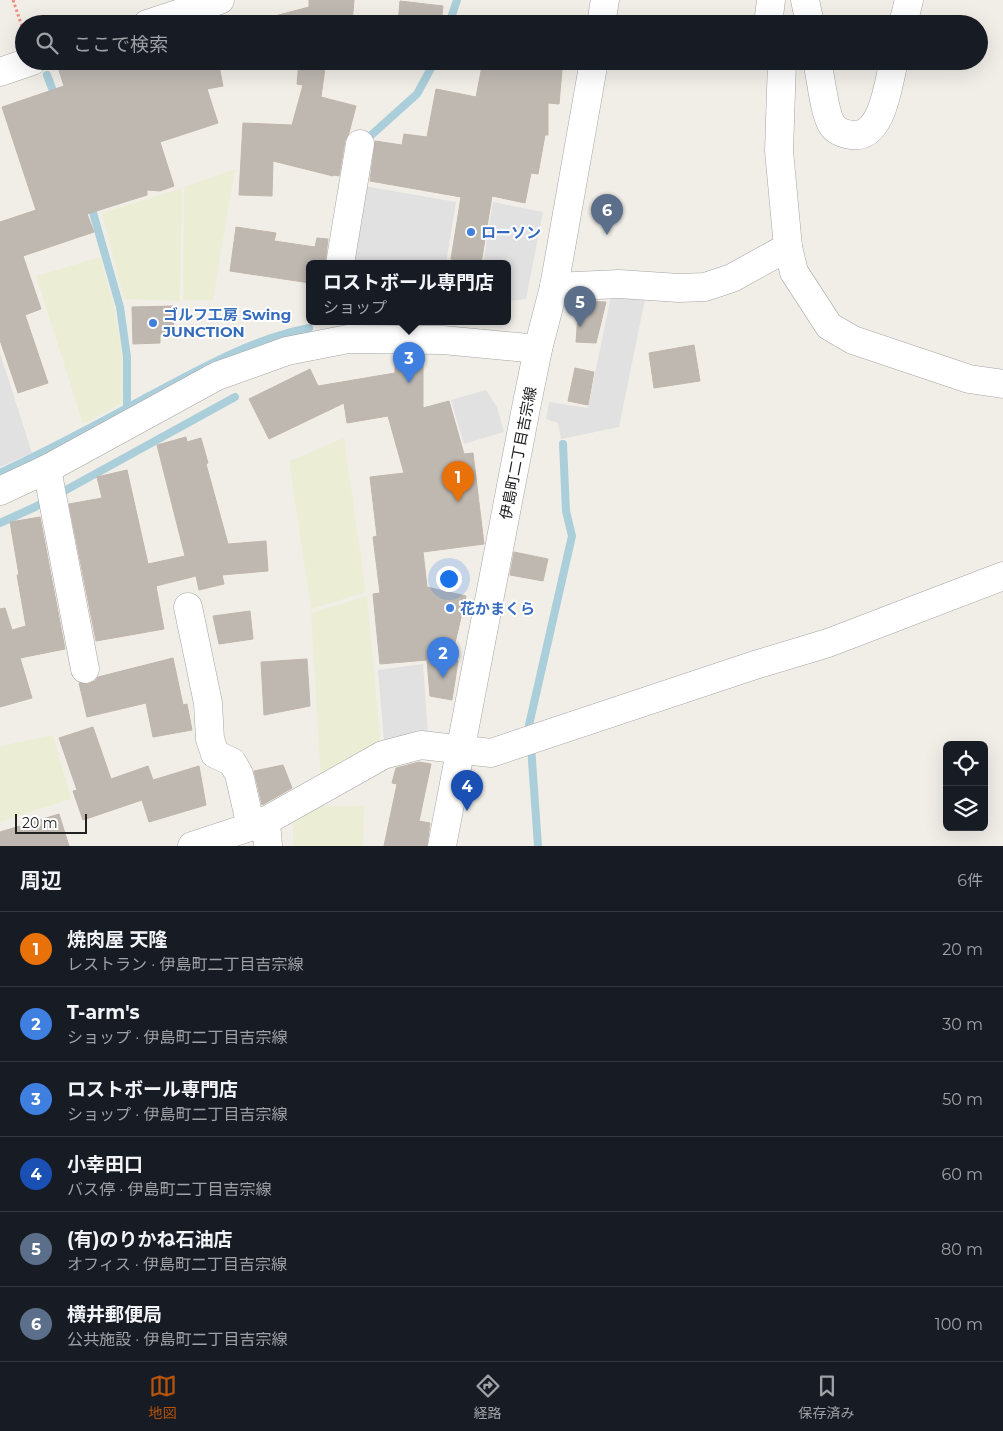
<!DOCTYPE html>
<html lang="ja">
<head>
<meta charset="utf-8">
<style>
  body { margin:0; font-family:Montserrat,"Noto Sans JP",sans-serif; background:#20242c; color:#f1f3f6 }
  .controls { position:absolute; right:15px; bottom:15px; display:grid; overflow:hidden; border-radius:8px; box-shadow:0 5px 20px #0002 }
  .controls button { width:45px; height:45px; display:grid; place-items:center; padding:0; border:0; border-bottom:1px solid #363941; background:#171b24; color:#f1f3f6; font:25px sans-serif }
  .scale { position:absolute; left:15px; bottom:12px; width:72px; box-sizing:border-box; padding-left:5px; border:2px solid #212121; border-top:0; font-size:14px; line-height:18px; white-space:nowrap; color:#212121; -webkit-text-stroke:4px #fff; paint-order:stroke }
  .you { position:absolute; left:448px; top:578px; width:18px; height:18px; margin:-12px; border:4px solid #fff; border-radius:50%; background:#1a73e8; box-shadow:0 0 0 8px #1a73e833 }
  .badge { display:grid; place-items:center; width:32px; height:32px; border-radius:50%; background:#b45309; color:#fff; font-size:16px; font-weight:700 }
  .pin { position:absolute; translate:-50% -41px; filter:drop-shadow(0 1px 2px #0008) }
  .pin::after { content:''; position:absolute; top:26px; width:18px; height:15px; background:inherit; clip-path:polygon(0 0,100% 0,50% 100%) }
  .popup { position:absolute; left:306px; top:260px; width:205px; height:65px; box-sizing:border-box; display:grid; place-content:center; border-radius:8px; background:#171b24; filter:drop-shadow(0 1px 4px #0005); font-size:16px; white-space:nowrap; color:#9ea1a6 }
  .popup b { font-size:19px; color:#f1f3f6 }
  .popup::after { content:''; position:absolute; left:50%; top:100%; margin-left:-10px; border:10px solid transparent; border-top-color:#171b24 }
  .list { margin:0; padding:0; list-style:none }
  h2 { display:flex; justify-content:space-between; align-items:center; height:65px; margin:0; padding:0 20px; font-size:21px }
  h2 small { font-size:16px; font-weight:400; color:#9ea1a6 }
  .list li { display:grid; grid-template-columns:32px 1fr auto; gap:15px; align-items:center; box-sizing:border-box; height:75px; padding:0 20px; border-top:1px solid #363941 }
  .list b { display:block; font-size:19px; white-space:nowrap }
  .list p { margin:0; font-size:16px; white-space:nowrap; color:#9ea1a6 }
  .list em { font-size:16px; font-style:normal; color:#9ea1a6 }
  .icon { flex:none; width:28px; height:28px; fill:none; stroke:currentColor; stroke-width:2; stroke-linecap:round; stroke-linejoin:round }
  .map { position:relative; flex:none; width:1003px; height:846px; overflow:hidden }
  .search { position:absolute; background:#171b24; box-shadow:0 5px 20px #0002; left:15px; right:15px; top:15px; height:55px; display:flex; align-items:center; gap:12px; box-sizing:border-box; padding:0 18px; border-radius:28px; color:#9ea1a6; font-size:19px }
  .sheet { height:515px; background:#171b24 }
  nav { display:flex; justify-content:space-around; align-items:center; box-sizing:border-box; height:70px; border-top:1px solid #363941; background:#171b24; font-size:14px; color:#9ea1a6 }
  nav a { display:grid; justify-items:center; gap:2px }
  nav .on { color:#b45309 }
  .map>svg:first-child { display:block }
</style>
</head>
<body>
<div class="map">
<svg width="1003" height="846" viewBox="0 0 1003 846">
  <rect width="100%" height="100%" fill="#f1eee8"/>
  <g fill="#ebeed5">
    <path d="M235 169 213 300H183L184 187Z"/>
    <path d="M182 188 180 301 124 299 102 213Z"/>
    <path d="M100 257 114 307 123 357 122 403 83 424 36 276Z"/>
    <path d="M344 438 366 592 311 609 289 461Z"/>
    <path d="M367 596 381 747 321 781 311 613Z"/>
    <path d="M53 735 71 799 0 822V746Z"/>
    <path d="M319 806H364L363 846H293V820Z"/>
  </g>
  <g fill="#e1e1e1">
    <path d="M364 186 456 202 446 264H350Z"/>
    <path d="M493 202 543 212 526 299 508 301V264H483Z"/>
    <path d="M612 291 646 294 619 427 561 439 558 423 546 419 549 402 588 408Z"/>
    <path d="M0 353 32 453 0 467Z"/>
    <path d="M486 390 497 407 504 432 464 444 451 400Z"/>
    <path d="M423 664 428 735 384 741 378 670Z"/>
  </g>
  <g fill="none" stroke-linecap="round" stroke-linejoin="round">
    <g stroke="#abcedb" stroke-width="8">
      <path d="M449 24 457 0"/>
      <path d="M47 75 56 99"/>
      <path d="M368 138 417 94 435 61"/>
      <path d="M90 202 120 307 127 357V408"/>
      <path d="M0 473C51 449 100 423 149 396 200 369 252 339 309 328"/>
      <path d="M0 523 35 507 235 397"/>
      <path d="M530 734 529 725 572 536 566 511 563 444"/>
      <path d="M531 746 538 846"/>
    </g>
  </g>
  <g fill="#beb8b1" stroke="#c2b6ab">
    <path d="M309 0H354L352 24H322L271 20V17L309 7Z"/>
    <path d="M400 1 443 6 441 24H398Z"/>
    <path d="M56 61H218L223 86 207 89 218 123 160 142 174 186 160 191 147 190V195L87 214 94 232 23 256 41 309 25 315 48 383 18 393 0 340V222L36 210 2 107 64 86Z"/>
    <path d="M299 61H326L321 97 356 106 349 133 345 141 339 176 334 175 333 176 273 161 272 196 239 195 243 123 292 125 303 85 297 84Z"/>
    <path d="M483 61H513L512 66 562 70 559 104 548 103V135H545L538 174 531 173 525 203 492 196 481 264 451 259 461 197 370 181 375 141 402 145 404 134 427 137 436 89 476 97Z"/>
    <path d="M236 227 276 233 274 241 315 247 317 238 328 239 325 264H310V283L230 271Z"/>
    <path d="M579 301 606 302 596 343 576 342Z"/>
    <path d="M173 306 174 336H160V343L133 344 132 307Z"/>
    <path d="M694 345 700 381 654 388 649 353Z"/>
    <path d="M395 365H423V408L449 401 464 454 473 453 484 544 423 552 427 587 466 596 451 660 458 661 452 700 430 696 427 660 380 664 373 594 380 593 373 537 377 536 370 477 404 473 388 416 347 423 344 403 269 439 249 399 310 369 318 386 395 373Z"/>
    <path d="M575 368 594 372 588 405 568 401Z"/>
    <path d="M186 437 187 442 201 438 208 463 206 464 228 544 266 541 268 571 222 575 224 584 199 590 196 576 156 586 164 629 96 641 69 504 102 498 97 477 127 470 148 564 185 556 157 445Z"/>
    <path d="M40 517 65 649 20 658 32 698 0 707V609L5 608 12 630 26 626 17 575H19L10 522Z"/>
    <path d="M514 552 548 559 543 581 510 575Z"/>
    <path d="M250 611 253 639 219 644 213 616Z"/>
    <path d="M173 658 183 705 187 704 192 730 153 737 146 703 87 717 79 683 88 684 95 681 98 677Z"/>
    <path d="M307 659 310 706 264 715 261 662Z"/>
    <path d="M93 727 111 779 148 766 153 780 199 766 206 805 149 822 142 800 83 820 73 791 77 790 59 738Z"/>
    <path d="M419 762 431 764 419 821 430 823 427 846H384L397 784 392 783 396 768Z"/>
    <path d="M283 765 292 788 262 805 254 771Z"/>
    <path d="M59 814 69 846H0V832Z"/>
  </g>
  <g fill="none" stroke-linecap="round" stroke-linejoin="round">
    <g stroke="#a5a5a5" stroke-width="29">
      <g id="minor">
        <path d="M805 0 810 24"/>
        <path d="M147 24 220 0"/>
        <path d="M601 24 605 0"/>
        <path d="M768 24 771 0"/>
        <path d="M903 24 909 0"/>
        <path d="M782 61 779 151 788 247 794 272 829 326 853 340 969 379 1003 384"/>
        <path d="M817 61C821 77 824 113 832 125 837 132 844 134 852 135 883 139 888 83 894 61"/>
        <path d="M0 72 32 61"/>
        <path d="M340 264 360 144"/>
        <path d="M554 287 619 284 679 288 705 287 732 278 788 247"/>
        <path d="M47 469 85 669"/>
        <path d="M0 491 47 469 217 376 287 351 348 339 443 340 538 349"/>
        <path d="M188 607 208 703 210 739 215 754 232 762 239 774 251 827"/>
        <path d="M262 823 267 833 268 846"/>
        <path d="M192 846 262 823 383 755 421 745 491 753 755 665 828 643 1003 576"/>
        <path d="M442 846 525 413 538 349 554 287 594 61"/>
      </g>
    </g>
    <path stroke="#f28b78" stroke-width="3" stroke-dasharray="2.5 2.5" stroke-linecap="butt" d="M13 0 24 32"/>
    <use href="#minor" stroke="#fff" stroke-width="28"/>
  </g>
  <g fill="#3f7fe0" stroke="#fff" stroke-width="2">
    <circle cx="471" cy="232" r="5"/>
    <circle cx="153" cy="323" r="5"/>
    <circle cx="450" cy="608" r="5"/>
  </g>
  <g text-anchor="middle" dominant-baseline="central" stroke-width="4" stroke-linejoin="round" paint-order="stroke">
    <g font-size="15" font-weight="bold" fill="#366cbe" stroke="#fff" text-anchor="start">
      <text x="481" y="232">ローソン</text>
      <text x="163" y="314">ゴルフ工房 Swing<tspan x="163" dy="17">JUNCTION</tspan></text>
      <text x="460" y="608">花かまくら</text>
    </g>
    <g font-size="15" fill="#212121" stroke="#fff">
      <text transform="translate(518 453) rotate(-79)">伊島町二丁目吉宗線</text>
    </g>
  </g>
</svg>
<div class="controls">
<button><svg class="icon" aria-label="locate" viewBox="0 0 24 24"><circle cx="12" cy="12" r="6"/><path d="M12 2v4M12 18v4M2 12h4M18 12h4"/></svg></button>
<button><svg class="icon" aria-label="layers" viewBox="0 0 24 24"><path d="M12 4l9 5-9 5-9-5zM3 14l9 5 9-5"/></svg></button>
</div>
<div class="scale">20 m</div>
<div class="you"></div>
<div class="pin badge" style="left:458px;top:502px;background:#e8710a">1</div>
<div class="pin badge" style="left:443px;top:678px;background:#3f7fe0">2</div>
<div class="pin badge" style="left:409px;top:383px;background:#3f7fe0">3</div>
<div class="popup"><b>ロストボール専門店</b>ショップ</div>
<div class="pin badge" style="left:467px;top:811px;background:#1a4fb4">4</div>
<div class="pin badge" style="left:580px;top:327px;background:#5c6f8a">5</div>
<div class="pin badge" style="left:607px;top:235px;background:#5c6f8a">6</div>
<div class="search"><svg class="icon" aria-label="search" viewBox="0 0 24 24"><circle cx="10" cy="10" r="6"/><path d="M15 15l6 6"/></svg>ここで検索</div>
</div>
<section class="sheet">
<h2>周辺<small>6件</small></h2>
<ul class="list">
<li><span class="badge" style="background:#e8710a">1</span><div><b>焼肉屋 天隆</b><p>レストラン · 伊島町二丁目吉宗線</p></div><em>20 m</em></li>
<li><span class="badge" style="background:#3f7fe0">2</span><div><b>T-arm's</b><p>ショップ · 伊島町二丁目吉宗線</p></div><em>30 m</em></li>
<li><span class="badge" style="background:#3f7fe0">3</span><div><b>ロストボール専門店</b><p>ショップ · 伊島町二丁目吉宗線</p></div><em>50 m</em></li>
<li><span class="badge" style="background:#1a4fb4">4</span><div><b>小幸田口</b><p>バス停 · 伊島町二丁目吉宗線</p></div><em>60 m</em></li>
<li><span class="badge" style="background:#5c6f8a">5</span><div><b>(有)のりかね石油店</b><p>オフィス · 伊島町二丁目吉宗線</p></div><em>80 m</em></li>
<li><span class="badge" style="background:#5c6f8a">6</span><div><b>横井郵便局</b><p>公共施設 · 伊島町二丁目吉宗線</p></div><em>100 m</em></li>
</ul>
</section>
<nav>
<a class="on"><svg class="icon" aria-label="map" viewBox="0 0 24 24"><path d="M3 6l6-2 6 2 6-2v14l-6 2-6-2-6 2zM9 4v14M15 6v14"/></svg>地図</a>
<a><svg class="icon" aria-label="directions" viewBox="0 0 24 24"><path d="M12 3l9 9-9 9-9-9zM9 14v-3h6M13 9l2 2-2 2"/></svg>経路</a>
<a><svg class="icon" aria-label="saved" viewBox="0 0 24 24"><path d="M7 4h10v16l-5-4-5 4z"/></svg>保存済み</a>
</nav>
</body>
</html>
